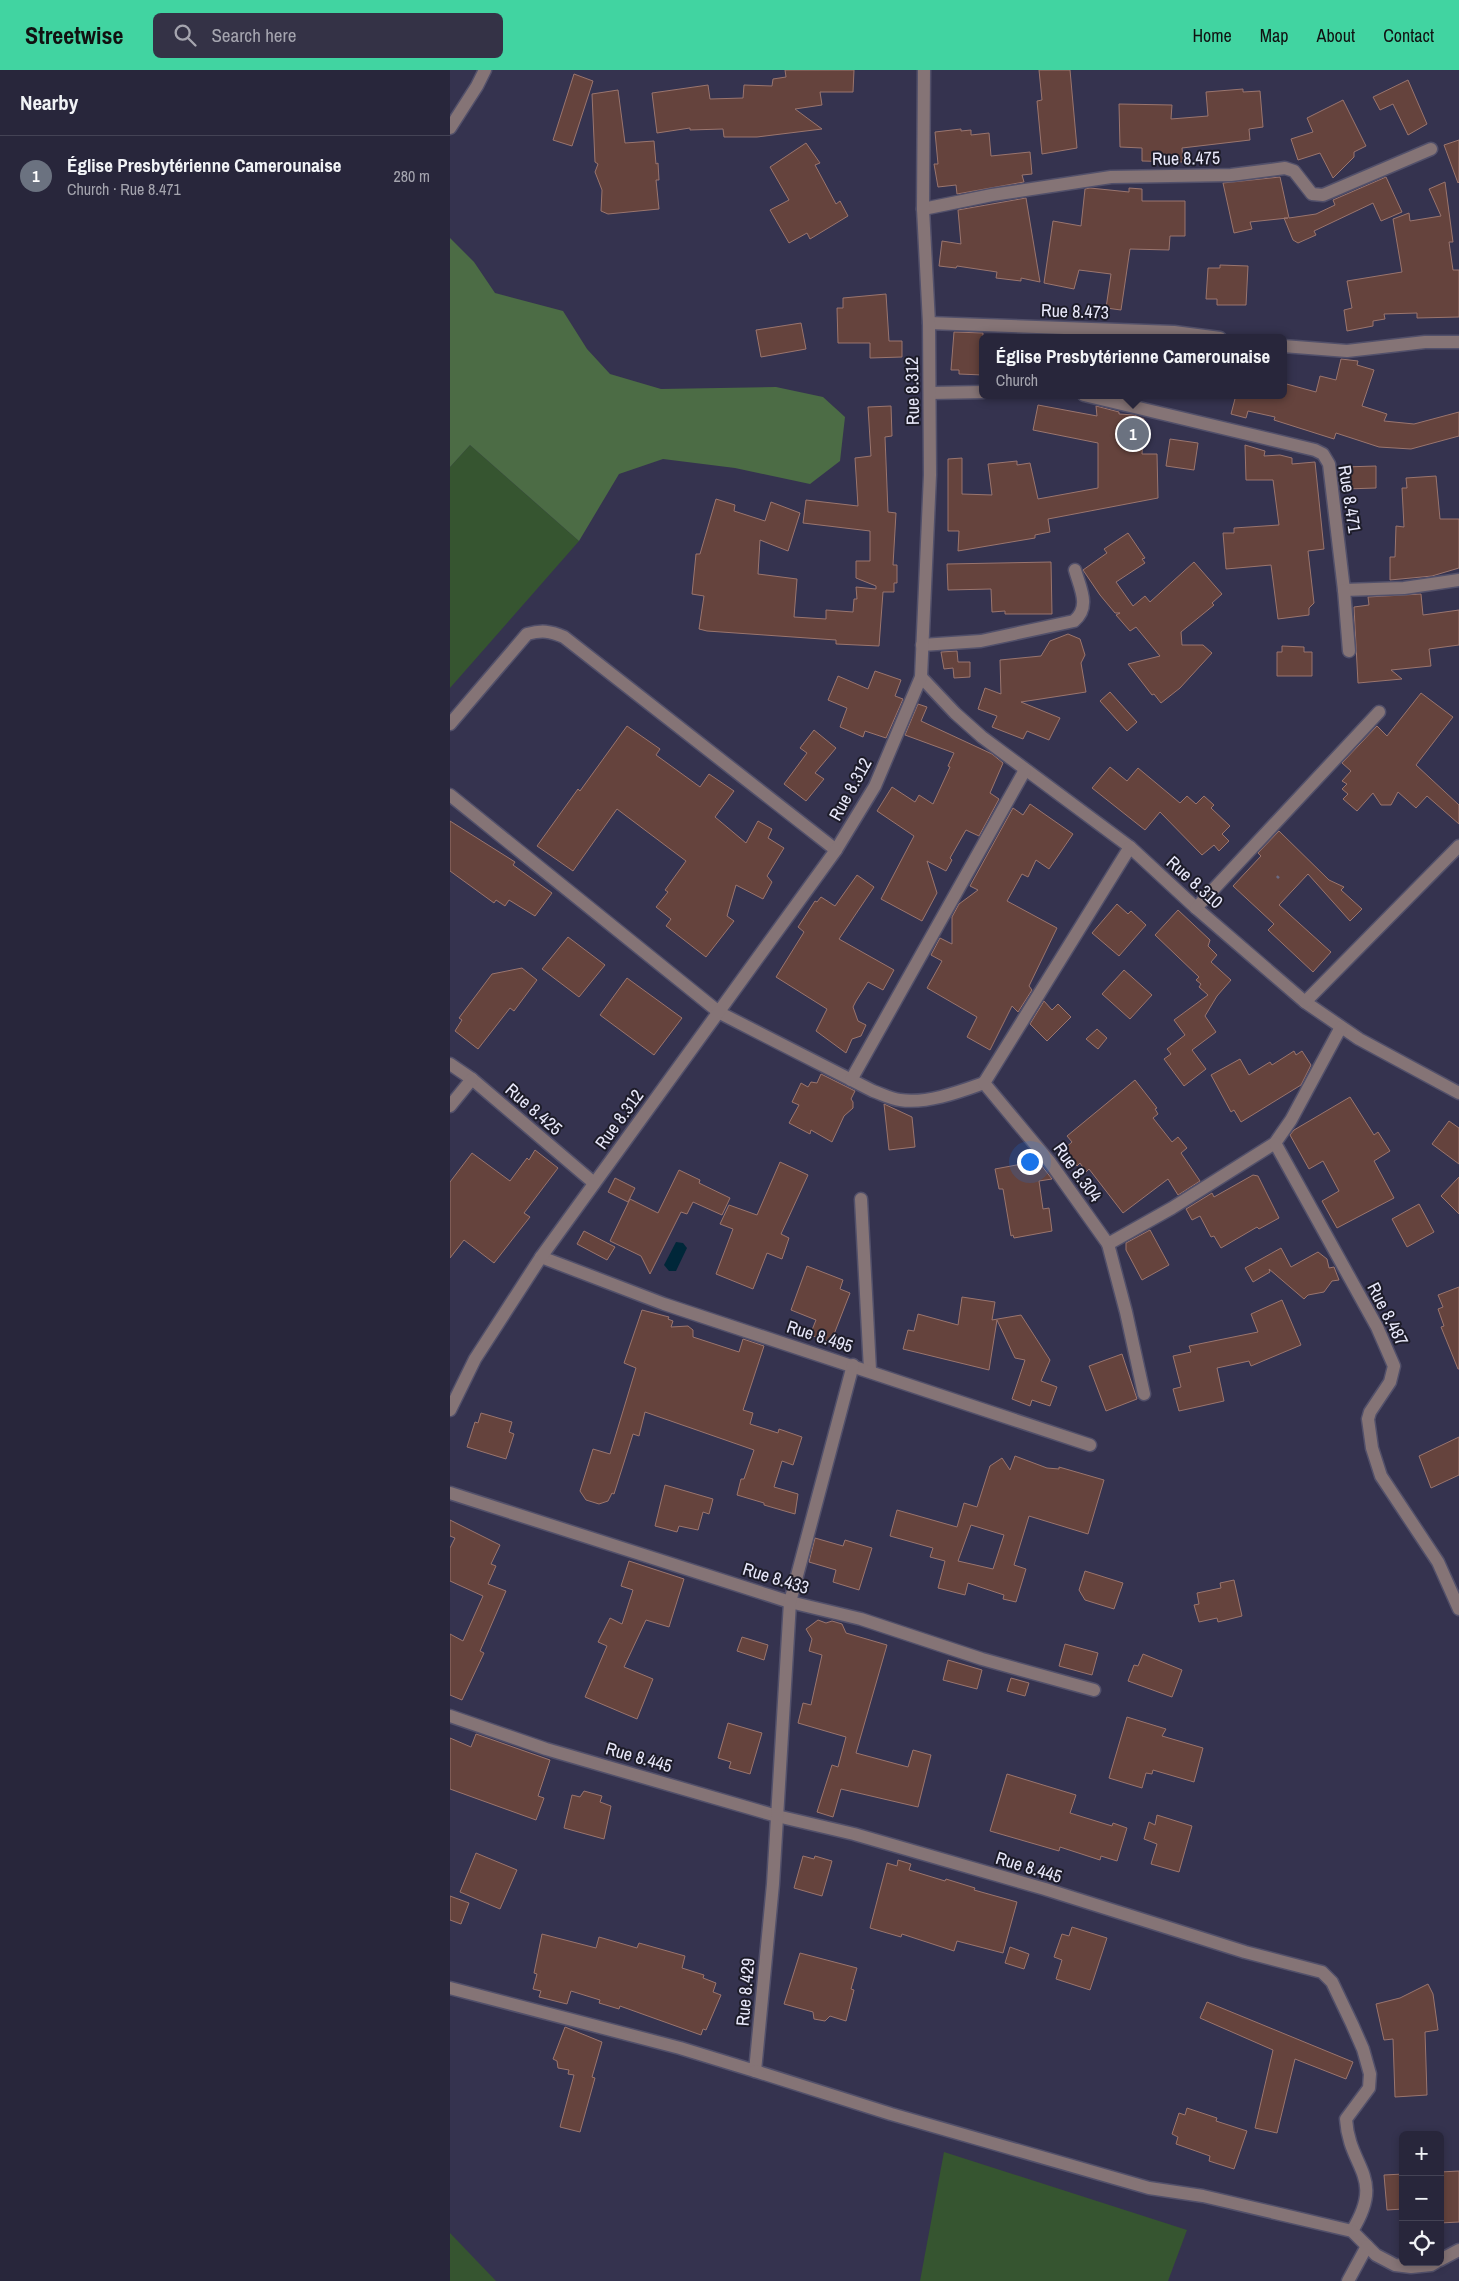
<!DOCTYPE html>
<html lang="en">
<head>
<meta charset="utf-8">
<style>
  body { margin:0; font-family:"Archivo Narrow",sans-serif; background:#343246; color:#f1f3f6 }
  .controls { position:absolute; right:15px; bottom:15px; display:grid; overflow:hidden; border-radius:8px; box-shadow:0 2px 8px #0003 }
  .controls button { width:45px; height:45px; display:grid; place-items:center; padding:0; border:0; border-bottom:1px solid #444355; background:#28263b; color:#f1f3f6; font:25px sans-serif }
  .you { position:absolute; left:579px; top:1091px; width:18px; height:18px; margin:-12px; border:4px solid #fff; border-radius:50%; background:#1a73e8; box-shadow:0 0 0 8px #1a73e833 }
  .badge { display:grid; place-items:center; width:32px; height:32px; border-radius:50%; background:#41d4a1; color:#fff; font-size:16px; font-weight:700 }
  .pin { position:absolute; translate:-50% -50%; border:2px solid #fff; box-shadow:0 1px 5px #0006 }
  .popup { position:absolute; left:529px; top:264px; width:308px; height:65px; box-sizing:border-box; display:grid; place-content:center; border-radius:8px; background:#28263b; filter:drop-shadow(0 1px 4px #0005); font-size:16px; white-space:nowrap; color:#a5a5af }
  .popup b { font-size:19px; color:#f1f3f6 }
  .popup::after { content:''; position:absolute; left:50%; top:100%; margin-left:-10px; border:10px solid transparent; border-top-color:#28263b }
  .list { margin:0; padding:0; list-style:none }
  h2 { display:flex; justify-content:space-between; align-items:center; height:65px; margin:0; padding:0 20px; font-size:21px }
  h2 small { font-size:16px; font-weight:400; color:#a5a5af }
  .list li { display:grid; grid-template-columns:32px 1fr auto; gap:15px; align-items:center; box-sizing:border-box; height:80px; padding:0 20px; border-top:1px solid #444355 }
  .list b { display:block; font-size:19px; white-space:nowrap }
  .list p { margin:0; font-size:16px; white-space:nowrap; color:#a5a5af }
  .list em { font-size:16px; font-style:normal; color:#a5a5af }
  .icon { flex:none; width:28px; height:28px; fill:none; stroke:currentColor; stroke-width:2; stroke-linecap:round; stroke-linejoin:round }
  .map { position:relative; flex:none; width:1009px; height:2211px; overflow:hidden }
  header { display:flex; align-items:center; gap:30px; box-sizing:border-box; height:70px; padding:0 25px; background:#41d4a1; color:#111 }
  header strong { font-size:24px }
  nav { display:flex; gap:28px; margin-inline-start:auto; font-size:18px }
  .search { width:350px; height:45px; background:#343246; display:flex; align-items:center; gap:12px; box-sizing:border-box; padding:0 18px; border-radius:8px; color:#a5a5af; font-size:19px }
  main { display:flex }
  aside { flex:1; background:#28263b }
  .map>svg:first-child { display:block }
</style>
</head>
<body>
<header>
<strong>Streetwise</strong>
<div class="search"><svg class="icon" aria-label="search" viewBox="0 0 24 24"><circle cx="10" cy="10" r="6"/><path d="M15 15l6 6"/></svg>Search here</div>
<nav><a>Home</a><a>Map</a><a>About</a><a>Contact</a></nav>
</header>
<main>
<aside>
<h2>Nearby<small></small></h2>
<ul class="list">
<li><span class="badge" style="background:#6b7280">1</span><div><b>Église Presbytérienne Camerounaise</b><p>Church · Rue 8.471</p></div><em>280 m</em></li>
</ul>
</aside>
<div class="map">
<svg width="1009" height="2211" viewBox="0 0 1009 2211">
  <rect width="100%" height="100%" fill="#35334f"/>
  <g fill="#365530">
    <path d="M20 375 129 471 0 618V397Z"/>
    <path d="M494 2082 737 2160 718 2211H470Z"/>
    <path d="M0 2163 46 2211H0Z"/>
  </g>
  <path fill="#4c6c45" d="M0 168 24 192 45 223 113 241 137 279 160 304 211 319 326 317 373 327 395 347 390 391 360 414 285 398 213 389 169 404 129 471 20 375 0 397Z"/>
  <path fill="#002739" d="M226 1172 233 1173 237 1178 226 1201H219L214 1195Z"/>
  <g fill="#65433d" stroke="#9a756e" fill-rule="evenodd">
    <path d="M335 0H404L403 22H370L372 35 345 39 372 59 307 67H274L273 59 240 60V58L207 63 202 23 258 15 260 29 293 28 294 15 322 16 323 9 336 7Z"/>
    <path d="M589 0H620L627 78 592 84 587 31 592 30Z"/>
    <path d="M124 4 143 11 122 76 103 70Z"/>
    <path d="M958 10 977 54 958 65 943 34 930 40 923 27Z"/>
    <path d="M793 19V22L810 21 813 57 799 59 800 70 732 78 733 92 692 91V78L670 77 669 34 722 35 721 49 758 46 756 22Z"/>
    <path d="M168 20 175 73 204 71 206 94 208 93 209 110H206L209 139 158 144 151 141 152 120 145 102 148 94 145 92 142 24Z"/>
    <path d="M893 30 916 76 904 82V87L883 108 870 83 848 90 841 69 863 62 857 48Z"/>
    <path d="M511 59V61L521 60V65L539 63 541 86 580 82 582 104 572 105 574 112 507 124 506 115 488 117 484 94H488L485 62Z"/>
    <path d="M1009 70V112L1008 113 994 75Z"/>
    <path d="M356 73 370 93 365 95 386 134 390 131 398 146 360 169 357 163 339 173 320 140 339 130 320 97Z"/>
    <path d="M830 107 839 148 866 144 885 135 883 130 936 107 952 142 931 151 923 133 864 161 866 165 848 173 843 170 834 148H838L800 152 802 159 784 163 773 113Z"/>
    <path d="M995 112 1003 172H999L1003 200H1009V247L967 248V243L934 244 935 249 923 251V256L897 261 894 240 902 238 897 211 952 202 943 149 959 143 960 151 991 146 979 119Z"/>
    <path d="M640 118 679 122V118L692 119V131H735V166H720L719 180 680 179 671 240 656 238 661 204 629 200 624 219 594 213 603 151 631 156 635 119Z"/>
    <path d="M576 128 590 212 571 208V211L546 208 547 202 507 196 506 198 489 196 492 171 511 174 508 140Z"/>
    <path d="M770 195 798 196 796 235H767V229H756L758 198H770Z"/>
    <path d="M436 224 439 271H452V287L420 288V273H388L387 238H393V228Z"/>
    <path d="M351 253 356 279 311 287 306 260Z"/>
    <path d="M504 262 533 263V305L509 304V300H501Z"/>
    <path d="M891 289 908 291 907 295 924 300 912 336 937 344 934 351 964 354 1009 342V366L961 379 929 377 886 363 884 369 824 350 825 347 798 341 796 348 781 344 786 325H833V313L866 322 870 306 886 310Z"/>
    <path d="M588 335 647 346 646 336 669 342V344L684 345 694 349 692 384H707L708 428 598 449 600 462 585 465V468L508 481 509 461H498V389L512 388V424L542 425 538 394 567 391V395L580 393 588 429 648 418V373L583 360Z"/>
    <path d="M441 336 442 366 435 367 438 442 446 443 443 495H447V513H444V522H433L429 576 386 574V570L257 561 249 559 254 526 242 524 246 484H250L266 429 285 435 284 441 315 451 321 432 350 443 338 481 310 470 308 504 347 509 344 547 376 549V540L403 542 404 529H407L406 517 426 519V516L406 508V491H420V461L353 453 356 430 408 436 405 388 421 386 418 337Z"/>
    <path d="M720 369 748 373 744 400 716 396Z"/>
    <path d="M795 375 815 381 814 386 830 385 842 388V394L865 392 874 479 858 481 864 533 859 538V545L828 549 821 495 776 499 773 463H784V458L829 455 823 410H796Z"/>
    <path d="M926 396V418L895 419 894 397Z"/>
    <path d="M986 406 990 449H1009V498L982 506 940 510V487H945L946 456 954 457 952 418H957L956 408Z"/>
    <path d="M678 463 695 488 692 489 695 493 666 512 683 536 695 526 700 532 744 492 772 524 762 533 764 535 731 562 732 575H753L762 583 730 618 711 633 704 624 702 625 678 594 710 586 686 557 680 561 666 545 670 543H665L650 525 633 500 657 483 654 479Z"/>
    <path d="M601 492 602 544H555V541L542 542 541 519 498 520 497 494Z"/>
    <path d="M971 524 973 545 1009 540V575L979 579 981 596 941 600 952 609 908 613 904 537 919 535 918 527Z"/>
    <path d="M618 564 630 569 635 585 631 593 636 622 571 632 610 648 599 670 577 661 573 669 542 657 547 646 528 639 535 618 551 624 550 590 591 586 600 571Z"/>
    <path d="M832 576 854 577V582H862V606H827V582H832Z"/>
    <path d="M507 581 508 592H520V607L504 608 503 598 494 599 491 582Z"/>
    <path d="M425 601 451 610 445 626 453 629 436 668 415 661 413 667 390 657 397 638 378 630 388 606 418 619Z"/>
    <path d="M660 622 687 652 677 661 650 631Z"/>
    <path d="M971 623 1003 647 966 695 1009 735V754L977 726 966 738 948 722 941 735H931L923 723 907 741 893 729 898 724 892 719 897 714 892 711 901 701 892 693 927 656 937 666Z"/>
    <path d="M468 634 477 637 471 651 542 684 553 693 540 723 549 729 529 766 516 760 500 788 502 790 496 801 477 791 487 823 472 851 431 829 464 766 427 741 442 717 465 732 469 725 483 734 500 697 498 696 504 683 455 665Z"/>
    <path d="M177 656 210 679 206 685 250 717 259 704 284 721 265 747 296 773 308 751 322 759 318 768 334 778 317 806 322 812 313 829 286 815 277 846 284 851 256 887 216 856 221 849 206 837 218 822 215 820 236 791 167 739 123 801 87 776 128 719 130 721Z"/>
    <path d="M364 660 386 678 365 703 374 709 356 731 334 714 357 683 350 678Z"/>
    <path d="M660 697 677 711 688 698 730 733 737 726 746 734 754 726 764 735 761 738 780 756 772 764 779 771 769 781 764 775 752 785 710 742 695 760 642 718Z"/>
    <path d="M580 734 623 764 599 799 586 790 578 807 572 804 557 831 607 858 579 916 582 920 568 942 562 936 540 980 517 967 527 947 477 918 492 891 481 885 490 868 502 874V847L509 834 528 820 520 816 563 738 573 745Z"/>
    <path d="M0 751 65 792 63 795 102 823 85 846 59 830 55 836 46 830 44 833 0 801Z"/>
    <path d="M829 761 879 810 894 817 891 820 912 839 900 851 858 804 829 835 881 882 863 902 818 860 824 854 783 816 811 786 808 783Z"/>
    <path d="M407 805 424 817 389 869 444 900 433 920 418 912 406 931 403 937 408 951 416 955 411 966 402 969 396 983 366 961 377 939 326 907 354 862 348 857 365 831 367 832 371 827 385 836Z"/>
    <path d="M667 834 678 844 681 841 696 855 669 886 642 863Z"/>
    <path d="M728 840 760 870 758 876 767 885 761 892 781 910 767 926 755 946 766 962 742 980 756 999 734 1016 714 989 721 984 717 979 735 965 724 950 758 925 749 917 751 914 746 910 749 907 705 865Z"/>
    <path d="M118 867 155 895 129 927 92 899Z"/>
    <path d="M72 898 87 910 64 941 60 938 28 979 5 961 12 950 9 948 42 904Z"/>
    <path d="M674 900 702 925 680 949 652 924Z"/>
    <path d="M177 908 232 948 204 985 150 945Z"/>
    <path d="M594 931 602 940 608 934 621 947 597 971 580 954Z"/>
    <path d="M647 959 657 968 648 979 636 969Z"/>
    <path d="M844 981 846 985 852 981 861 995 851 1015 791 1052 784 1040 781 1042 761 1005 790 989 799 1005 820 992 822 995Z"/>
    <path d="M371 1004 405 1021 401 1029 403 1032V1038L394 1046 382 1072 361 1060 360 1064 339 1053 349 1035 342 1032 351 1013 358 1017 361 1012 367 1013Z"/>
    <path d="M685 1010 707 1038 705 1039 708 1044 703 1048 722 1072 728 1067 737 1078 731 1083 750 1111 728 1125 718 1109 673 1143 639 1099 636 1102 630 1093 627 1096 614 1079 622 1072 617 1066Z"/>
    <path d="M900 1027 924 1065 928 1062 940 1081 924 1091 944 1128 887 1158 872 1131 889 1121 873 1091 859 1099 840 1065 844 1060Z"/>
    <path d="M434 1034 462 1047 465 1077 439 1080Z"/>
    <path d="M999 1051 1009 1058V1094L982 1074Z"/>
    <path d="M85 1080 108 1098 74 1143 80 1147 65 1166 44 1193 14 1170 0 1188V1112L22 1083 60 1111 77 1088 79 1090Z"/>
    <path d="M588 1091 602 1109 589 1111 593 1139 599 1138 602 1161 564 1168 563 1165 561 1166 553 1119H549L545 1099Z"/>
    <path d="M330 1092 358 1105 331 1164 339 1168 332 1189 317 1183 303 1219 266 1204 283 1159 270 1154 279 1135 307 1145Z"/>
    <path d="M229 1100 250 1110 249 1113 280 1128 272 1145 243 1132 237 1144 231 1142 200 1204 191 1186 160 1171 180 1129 208 1143Z"/>
    <path d="M803 1105 808 1106 829 1148 809 1159 807 1157 771 1178 764 1166 761 1167 750 1146 742 1150 736 1139 762 1123 764 1127Z"/>
    <path d="M1009 1107V1144L991 1126Z"/>
    <path d="M165 1108 185 1118 178 1132 158 1122Z"/>
    <path d="M969 1134 984 1162 957 1177 942 1149Z"/>
    <path d="M700 1160 719 1195 692 1210 676 1180V1173Z"/>
    <path d="M134 1161 165 1177 157 1190 127 1174Z"/>
    <path d="M831 1178 841 1197 868 1182 877 1189 879 1198 884 1197 889 1210 882 1211 874 1222 858 1225 854 1229 819 1199 820 1202 803 1212 795 1198Z"/>
    <path d="M357 1196 393 1210 390 1219 400 1223 381 1272 360 1265 366 1250 341 1240Z"/>
    <path d="M1009 1217V1299H1008L991 1257 994 1256 988 1239 993 1237 988 1225Z"/>
    <path d="M512 1227 545 1232 542 1250 571 1245 600 1290 591 1311 607 1317 600 1336 582 1330 580 1336 562 1329 575 1290 565 1288 547 1250 539 1300 453 1279 458 1260 464 1261 468 1244 508 1255Z"/>
    <path d="M832 1230 851 1275 801 1296 799 1291 767 1298 774 1331 729 1341 723 1319 731 1317 723 1286 741 1282 739 1276 808 1262 801 1244Z"/>
    <path d="M192 1240 219 1247 218 1249 223 1251 221 1257 238 1256 243 1260V1267L289 1282 293 1269 314 1276 293 1340 303 1343 300 1354 328 1363 329 1359 352 1367 343 1395 332 1391 324 1417 348 1424 345 1444 314 1435V1433L287 1425 291 1409H294L304 1380 195 1342 189 1366 183 1364 164 1424 162 1423 158 1431 149 1434 136 1430 130 1421 143 1379 160 1384 186 1298 174 1293Z"/>
    <path d="M672 1284 687 1329 656 1341 639 1296Z"/>
    <path d="M31 1343 62 1352 59 1362 64 1364 56 1389 17 1377 25 1352 28 1353Z"/>
    <path d="M1009 1367V1405L981 1418 969 1386Z"/>
    <path d="M565 1386 597 1398 609 1399V1397L654 1410 638 1464 579 1446 564 1495 576 1499 566 1532 553 1529 554 1525 518 1513 515 1525 488 1518 495 1491 480 1487 483 1478 440 1466 447 1440 507 1457 514 1433 527 1437 540 1396 552 1388 560 1400ZM521 1455 554 1465 543 1499 508 1491Z"/>
    <path d="M215 1415 263 1429 259 1444 253 1442 248 1460 229 1456 227 1462 205 1456Z"/>
    <path d="M0 1450 50 1475 41 1494 46 1496 38 1514 56 1521 30 1581 34 1583 12 1630 0 1625V1564L13 1571 33 1526 0 1511V1478L5 1468 0 1466Z"/>
    <path d="M365 1468 393 1476 395 1470 422 1478 409 1520 383 1512 386 1500 359 1492Z"/>
    <path d="M179 1491 234 1509 219 1557 196 1550 174 1597 203 1609 187 1649 135 1627 157 1576 148 1572 160 1548 172 1554 183 1520 171 1516Z"/>
    <path d="M635 1501 673 1513 664 1539 635 1530 629 1520Z"/>
    <path d="M784 1510 792 1546 768 1552 767 1548 749 1552 744 1535 749 1534 747 1523 771 1518 770 1513Z"/>
    <path d="M368 1550 376 1553 382 1551 392 1554 396 1563 437 1575 406 1683 458 1697 463 1680 481 1685 468 1737 391 1719 383 1747 367 1742 382 1695 388 1697 396 1667 348 1653 353 1633 361 1635 372 1585 359 1581 362 1569 356 1559Z"/>
    <path d="M292 1567 318 1575 314 1590 287 1581Z"/>
    <path d="M615 1574 648 1583 642 1605 609 1596Z"/>
    <path d="M693 1584 732 1600 722 1627 678 1611 684 1595 688 1596Z"/>
    <path d="M498 1590 532 1600 527 1619 493 1610Z"/>
    <path d="M561 1608 579 1613 575 1626 557 1621Z"/>
    <path d="M677 1647 716 1659 712 1666 753 1678 744 1712 703 1700 702 1704 696 1703 692 1718 659 1708Z"/>
    <path d="M278 1653 312 1663 300 1704 279 1698 281 1692 268 1688Z"/>
    <path d="M26 1664 100 1690 88 1726 94 1728 86 1750 0 1719V1668L21 1677Z"/>
    <path d="M557 1704 626 1725 620 1743 662 1756 663 1753 677 1758 667 1791 651 1786 650 1790 610 1777 609 1781 540 1761Z"/>
    <path d="M134 1721 152 1726 150 1732 161 1736 154 1769 114 1758 122 1725 130 1727Z"/>
    <path d="M707 1745 742 1756 729 1802 701 1794 707 1774 694 1769 699 1752 705 1755Z"/>
    <path d="M26 1783 67 1800 50 1839 10 1822Z"/>
    <path d="M353 1786 364 1789 365 1786 382 1791 372 1826 344 1818Z"/>
    <path d="M448 1790 461 1794 459 1800 495 1811 496 1809 525 1818 524 1820 567 1832 553 1883 507 1871 504 1881 452 1864 451 1867 420 1858 437 1793 447 1796Z"/>
    <path d="M0 1826 19 1833 11 1854 0 1850Z"/>
    <path d="M622 1857 657 1868 640 1920 606 1909 612 1890 604 1887 612 1864 619 1866Z"/>
    <path d="M92 1864 146 1878 149 1867 187 1878 189 1873 235 1886 232 1898 254 1905 253 1908 266 1913 263 1922 271 1925 256 1960 253 1959 251 1965 170 1936 169 1939 149 1933 150 1930 121 1921 117 1934 89 1927 91 1921 83 1919 87 1904 84 1903Z"/>
    <path d="M560 1877 579 1884 574 1899 555 1893Z"/>
    <path d="M350 1883 407 1898 401 1919 404 1920 396 1951 380 1946 375 1951 364 1949 363 1942 334 1934Z"/>
    <path d="M978 1914 983 1924 988 1960 975 1962 977 2025 945 2027 943 1969 934 1970 926 1934 950 1928Z"/>
    <path d="M757 1932 903 1992 896 2009 845 1989 827 2063 805 2058 823 1980 750 1948Z"/>
    <path d="M115 1957 152 1972 142 2007 145 2008 130 2062 110 2057 124 2005 118 2004 119 2000 108 1998 107 1991 103 1989Z"/>
    <path d="M737 2038 767 2048 766 2051 797 2061 784 2099 759 2091 760 2086 726 2074 728 2067 722 2064 729 2043 735 2045Z"/>
    <path d="M1009 2101V2152L990 2153V2102Z"/>
    <path d="M953 2104V2139L937 2140 934 2105Z"/>
  </g>
  <g fill="none" stroke-linecap="round" stroke-linejoin="round">
    <g stroke="#52506a" stroke-width="15">
      <g id="minor">
        <path d="M0 58 27 16 35 0"/>
        <path d="M473 139 542 125 661 107 781 105 835 98 844 101 862 124 873 125 981 79"/>
        <path d="M479 253 724 262 770 268"/>
        <path d="M833 276 897 281 975 272H1009"/>
        <path d="M480 323 533 322"/>
        <path d="M634 325 865 380 873 384 879 394 894 520 954 518 1009 510"/>
        <path d="M894 520 899 581"/>
        <path d="M472 575 531 571 624 551C641 537 630 518 625 500"/>
        <path d="M471 607 505 643 532 667 680 777 746 838 855 932 909 969 1009 1023"/>
        <path d="M0 654 77 564C92 560 100 561 114 567L386 780"/>
        <path d="M0 725 270 943 423 1021C432 1024 441 1029 450 1030 477 1034 509 1022 534 1013"/>
        <path d="M680 777 534 1013 599 1091 658 1174 722 1138 825 1073 841 1050 891 957"/>
        <path d="M746 838 929 642"/>
        <path d="M855 932 1009 776"/>
        <path d="M0 994 22 1009 144 1113"/>
        <path d="M401 1010 575 700"/>
        <path d="M0 1036 22 1009"/>
        <path d="M825 1073 927 1257 944 1296 940 1312 920 1342 918 1349 922 1378 931 1406 988 1492 1009 1539"/>
        <path d="M411 1129 420 1300"/>
        <path d="M658 1174 676 1242 694 1324"/>
        <path d="M91 1187 214 1234 640 1375"/>
        <path d="M0 1340 25 1289 91 1187 386 780 425 716 471 607 480 405 479 253 473 139 474 0"/>
        <path d="M0 1423 340 1532 411 1549 532 1589 644 1620"/>
        <path d="M0 1646 96 1679 327 1746 404 1764 595 1819 795 1882 872 1902 882 1912 902 1954 913 1979 920 2004 919 2018 896 2049C899 2099 936 2106 902 2161"/>
        <path d="M0 1918 230 1978 305 2001 323 1814 340 1532 403 1295"/>
        <path d="M305 2001 441 2044 699 2118 753 2126 902 2161 926 2185 945 2195 961 2197 981 2195 986 2192"/>
        <path d="M990 2190 1009 2180"/>
        <path d="M898 2211 917 2176"/>
      </g>
    </g>
    <path stroke="#6b6a83" stroke-width="3" stroke-dasharray="2.5 2.5" stroke-linecap="butt" d="M827 808 830 805"/>
    <use href="#minor" stroke="#857476" stroke-width="12"/>
  </g>
  <g text-anchor="middle" dominant-baseline="central" stroke-width="4" stroke-linejoin="round" paint-order="stroke">
    <g font-size="18" fill="#e8e8fa" stroke="#1d1c29">
      <text transform="translate(736 88) rotate(-1)">Rue 8.475</text>
      <text transform="translate(625 241) rotate(2)">Rue 8.473</text>
      <text transform="translate(462 321) rotate(-91)">Rue 8.312</text>
      <text transform="translate(900 429) rotate(81)">Rue 8.471</text>
      <text transform="translate(400 719) rotate(-61)">Rue 8.312</text>
      <text transform="translate(745 812) rotate(42)">Rue 8.310</text>
      <text transform="translate(84 1039) rotate(41)">Rue 8.425</text>
      <text transform="translate(169 1049) rotate(-54)">Rue 8.312</text>
      <text transform="translate(628 1102) rotate(54)">Rue 8.304</text>
      <text transform="translate(938 1244) rotate(63)">Rue 8.487</text>
      <text transform="translate(370 1266) rotate(18)">Rue 8.495</text>
      <text transform="translate(326 1508) rotate(17)">Rue 8.433</text>
      <text transform="translate(189 1687) rotate(16)">Rue 8.445</text>
      <text transform="translate(579 1797) rotate(17)">Rue 8.445</text>
      <text transform="translate(295 1922) rotate(-85)">Rue 8.429</text>
    </g>
  </g>
</svg>
<div class="controls">
<button>+</button>
<button>−</button>
<button><svg class="icon" aria-label="locate" viewBox="0 0 24 24"><circle cx="12" cy="12" r="6"/><path d="M12 2v4M12 18v4M2 12h4M18 12h4"/></svg></button>
</div>
<div class="you"></div>
<div class="pin badge" style="left:683px;top:364px;background:#6b7280">1</div>
<div class="popup"><b>Église Presbytérienne Camerounaise</b>Church</div>
</div>
</main>
</body>
</html>
